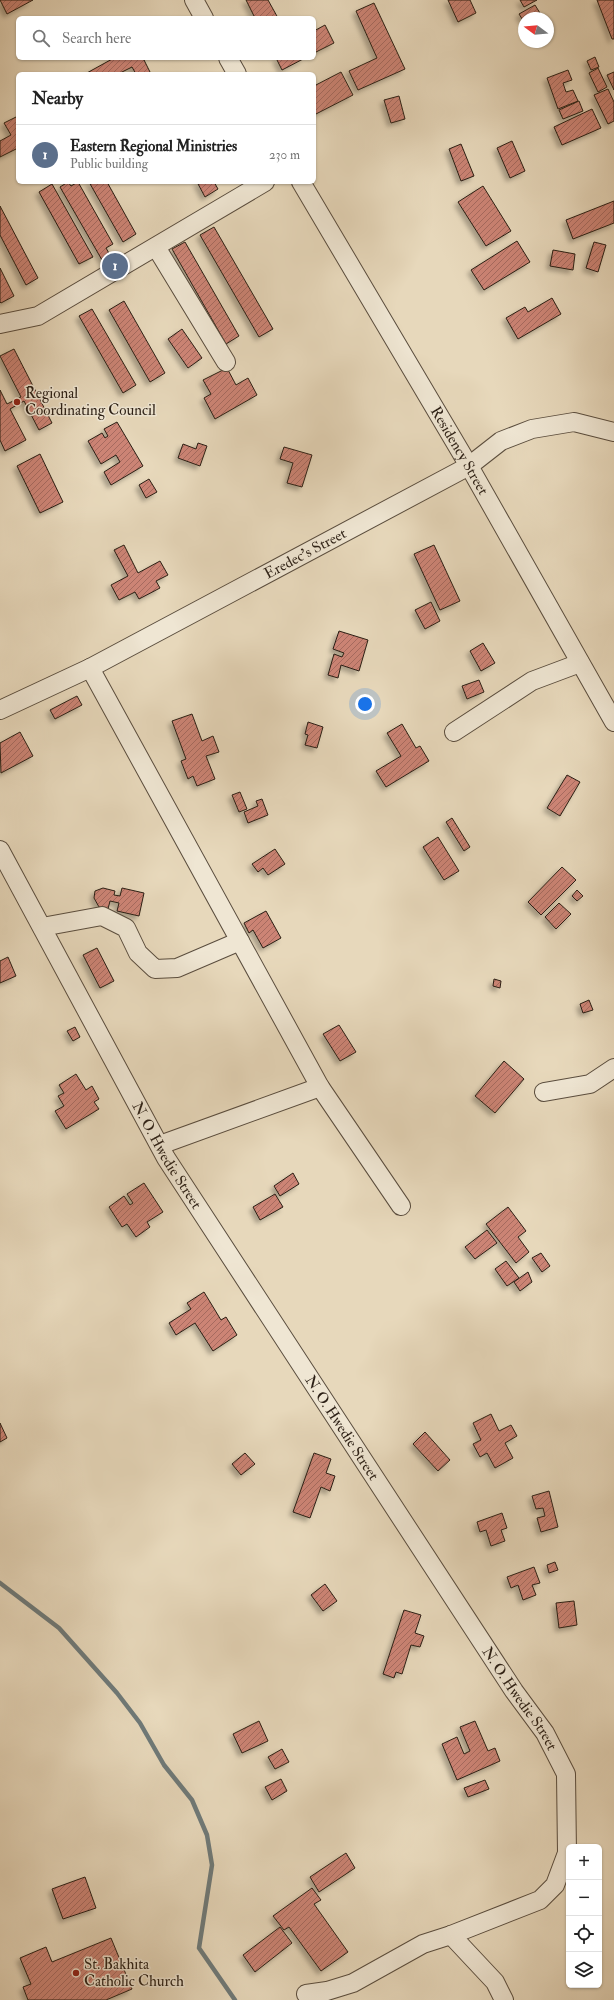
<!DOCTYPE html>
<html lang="en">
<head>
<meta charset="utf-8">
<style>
  body { margin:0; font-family:"IM FELL Double Pica",serif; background:#f2f2f2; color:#222 }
  .controls { position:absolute; right:12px; bottom:12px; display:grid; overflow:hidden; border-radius:6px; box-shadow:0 1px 3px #0004 }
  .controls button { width:36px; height:36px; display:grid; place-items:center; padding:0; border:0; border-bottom:1px solid #e0e0e0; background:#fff; color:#222; font:20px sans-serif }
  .compass { position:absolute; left:518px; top:12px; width:36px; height:36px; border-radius:50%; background:#fff; box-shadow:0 1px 3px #0004; rotate:286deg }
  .you { position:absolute; left:365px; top:704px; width:14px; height:14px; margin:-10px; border:3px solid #fff; border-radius:50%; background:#1a73e8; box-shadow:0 0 0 6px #1a73e833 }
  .badge { display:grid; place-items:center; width:26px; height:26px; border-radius:50%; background:#0f766e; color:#fff; font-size:13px; font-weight:700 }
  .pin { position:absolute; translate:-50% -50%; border:2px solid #fff; box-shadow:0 1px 4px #0006 }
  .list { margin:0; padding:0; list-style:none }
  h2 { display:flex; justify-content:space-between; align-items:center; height:52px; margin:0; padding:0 16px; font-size:17px }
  h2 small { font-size:13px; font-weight:400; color:#767676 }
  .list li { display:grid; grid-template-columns:26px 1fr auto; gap:12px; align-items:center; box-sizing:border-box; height:60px; padding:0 16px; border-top:1px solid #e0e0e0 }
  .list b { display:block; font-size:15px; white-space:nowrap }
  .list p { margin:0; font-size:13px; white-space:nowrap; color:#767676 }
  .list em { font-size:13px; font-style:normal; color:#767676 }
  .icon { flex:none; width:22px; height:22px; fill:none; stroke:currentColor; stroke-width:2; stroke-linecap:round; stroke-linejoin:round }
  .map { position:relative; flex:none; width:614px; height:2000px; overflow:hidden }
  .search { position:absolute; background:#fff; box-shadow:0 1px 3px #0004; left:16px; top:16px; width:300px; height:44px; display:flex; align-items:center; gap:10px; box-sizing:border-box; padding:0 14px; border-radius:6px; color:#767676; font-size:15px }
  .panel { position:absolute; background:#fff; box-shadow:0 1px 3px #0004; left:16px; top:72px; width:300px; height:112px; border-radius:6px }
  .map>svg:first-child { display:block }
</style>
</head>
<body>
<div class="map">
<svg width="614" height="2000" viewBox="0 0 614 2000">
  <defs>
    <pattern id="building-hatch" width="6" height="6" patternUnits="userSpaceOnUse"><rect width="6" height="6" fill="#cc8474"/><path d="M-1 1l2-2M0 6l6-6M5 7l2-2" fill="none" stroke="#a66b5e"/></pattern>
    <filter id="shadow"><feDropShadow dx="-3.5" dy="3.5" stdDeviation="2" flood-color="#0004"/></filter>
  </defs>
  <rect width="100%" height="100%" fill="#e7d8bb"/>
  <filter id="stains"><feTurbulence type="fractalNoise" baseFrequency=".005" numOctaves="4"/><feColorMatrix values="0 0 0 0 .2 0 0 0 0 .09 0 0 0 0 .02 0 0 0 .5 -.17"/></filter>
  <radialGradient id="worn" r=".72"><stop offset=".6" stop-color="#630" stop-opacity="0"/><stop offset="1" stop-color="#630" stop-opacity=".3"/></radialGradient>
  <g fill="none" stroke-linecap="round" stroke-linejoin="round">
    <path stroke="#6f7a79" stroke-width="4.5" d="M0 1583 59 1628 117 1693 140 1723 164 1765 192 1800 207 1835 212 1865 199 1948 235 2000"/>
  </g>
  <g fill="url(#building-hatch)" stroke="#2b1f15" filter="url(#shadow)">
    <path d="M0 0H33L7 14Z"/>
    <path d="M246 0H268L278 18H255Z"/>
    <path d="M448 0H470L476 13 458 22Z"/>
    <path d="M520 0H537L524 7Z"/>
    <path d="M597 0H614V39H612Z"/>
    <path d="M374 3 405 69 358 90 349 71 377 58 356 11Z"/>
    <path d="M535 5 543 18H524V22L519 14Z"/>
    <path d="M325 25 334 43 314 53V31Z"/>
    <path d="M595 57 599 67 591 70 587 61Z"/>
    <path d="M114 58H148L144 60 151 74H136L132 67 118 74H85Z"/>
    <path d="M276 58H305L282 70Z"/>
    <path d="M598 68 607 87 598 92 589 73Z"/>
    <path d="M568 70 572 80 563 83 566 92 573 90 578 101 558 109 547 78Z"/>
    <path d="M341 72 353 95 314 115V86Z"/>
    <path d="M614 72V90L607 75Z"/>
    <path d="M608 89 614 102V121L608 124 594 95Z"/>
    <path d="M399 96 405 119 391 123 384 100Z"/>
    <path d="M579 101 583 111 563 119 559 110Z"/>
    <path d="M592 109 601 128 562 145 554 127Z"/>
    <path d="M18 116V148L0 157V141L11 135 4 123Z"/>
    <path d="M512 141 525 171 510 178 497 148Z"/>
    <path d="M461 144 474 176 461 181 449 149Z"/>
    <path d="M68 182 71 186 78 182 113 244 106 248 110 255 102 260 60 187Z"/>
    <path d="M89 182H107L136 234 123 242Z"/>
    <path d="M197 182H214L218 189 205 197Z"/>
    <path d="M52 184 93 257 79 264 39 192Z"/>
    <path d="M483 186 511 231 486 246 458 202Z"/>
    <path d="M614 201V223L573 239 566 220Z"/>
    <path d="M0 206 38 278 26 285 0 235Z"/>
    <path d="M214 227 273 329 259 337 200 235Z"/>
    <path d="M517 241 530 262 484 290 471 270Z"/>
    <path d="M185 242 239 336 226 344 172 249Z"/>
    <path d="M594 242 606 245 598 272 586 268Z"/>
    <path d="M553 250 575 254 573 270 550 266Z"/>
    <path d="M0 268 14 296 1 303 0 302Z"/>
    <path d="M552 298 561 314 518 339 506 318 525 307 528 312Z"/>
    <path d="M124 301 165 373 150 382 109 310Z"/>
    <path d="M92 309 136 385 123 393 79 316Z"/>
    <path d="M182 329 202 358 188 368 168 339Z"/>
    <path d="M14 349 52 423 39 430 24 401 10 409 26 440 5 451 0 440V390L7 404 21 397 0 356Z"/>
    <path d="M227 368 236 385 248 378 257 395 215 419 204 398 211 394 203 380Z"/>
    <path d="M117 422 143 466 111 485 104 472 120 462 116 455 101 464 88 441 102 433 105 438 108 436 104 429Z"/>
    <path d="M198 443 207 446 200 466 178 458 183 444 196 449Z"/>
    <path d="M284 447 312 455 302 487 287 483 293 463 280 459Z"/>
    <path d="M40 454 63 502 40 513 17 466Z"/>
    <path d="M149 479 157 492 146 498 139 485Z"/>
    <path d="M124 545 138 573 160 561 168 575 156 581 160 588 139 599 135 592 119 600 111 585 128 576 114 550Z"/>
    <path d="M434 545 460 601 440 610 414 554Z"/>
    <path d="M431 602 440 621 425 629 415 610Z"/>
    <path d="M339 631 368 640 359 671 341 665 338 678 328 675 334 654 342 657 344 653 333 649Z"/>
    <path d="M483 643 495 663 481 671 470 651Z"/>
    <path d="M479 680 484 692 467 699 462 686Z"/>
    <path d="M77 696 82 705 55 719 50 710Z"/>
    <path d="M192 714 202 741 213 736 219 752 206 756 215 779 197 786 193 776 188 779 181 761 186 759 172 721Z"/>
    <path d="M308 722 323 727 317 748 305 745 308 735 305 734Z"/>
    <path d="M402 724 416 748 420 746 429 761 386 787 376 771 401 756 387 733Z"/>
    <path d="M20 732 33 756 1 773 0 743Z"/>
    <path d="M567 775 580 782 560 816 547 808Z"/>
    <path d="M240 792 247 809 239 812 232 795Z"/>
    <path d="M262 799 268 815 248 823 244 812 258 806 256 801Z"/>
    <path d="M452 818 470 847 464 851 446 822Z"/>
    <path d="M438 837 459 871 444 880 423 847Z"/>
    <path d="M275 849 285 864 268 875 263 868 258 872 252 864Z"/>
    <path d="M562 867 576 880 541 915 528 902Z"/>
    <path d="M103 888 115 891 114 895 120 896 122 888 144 893 139 916 117 911 119 903 110 901 108 909 99 907 94 898 95 891Z"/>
    <path d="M577 890 583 896 577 901 572 896Z"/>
    <path d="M559 903 571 914 556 929 545 917Z"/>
    <path d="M266 911 281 938 263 948 253 930 249 933 244 923Z"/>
    <path d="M97 948 114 981 100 988 83 955Z"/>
    <path d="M8 957 16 976 0 983V961Z"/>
    <path d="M494 979 501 981 500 988 493 986Z"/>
    <path d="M589 1000 593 1010 583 1013 580 1004Z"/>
    <path d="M339 1025 356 1052 340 1061 323 1034Z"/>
    <path d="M75 1027 80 1037 73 1041 67 1031Z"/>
    <path d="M504 1061 524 1079 495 1113 475 1096Z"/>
    <path d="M76 1074 86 1090 92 1086 99 1099 94 1102 99 1109 66 1129 55 1111 64 1106 58 1096 64 1093 59 1085Z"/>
    <path d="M293 1173 299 1184 280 1196 274 1186Z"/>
    <path d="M144 1183 163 1212 147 1222 150 1227 136 1237 127 1224 122 1227 109 1207 124 1196 130 1205 133 1203 127 1194Z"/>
    <path d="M275 1194 283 1207 260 1220 253 1207Z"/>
    <path d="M508 1207 526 1231 518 1237 529 1252 516 1263 486 1224Z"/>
    <path d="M487 1230 497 1243 475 1259 465 1247Z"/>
    <path d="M541 1253 550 1266 542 1272 532 1258Z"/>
    <path d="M506 1261 519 1278 507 1286 495 1269Z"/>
    <path d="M528 1272 532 1282 520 1291 514 1282Z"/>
    <path d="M204 1292 221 1320 226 1317 237 1335 213 1351 195 1323 176 1335 169 1323 191 1309 187 1303Z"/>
    <path d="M491 1414 499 1431 511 1425 517 1436 505 1443 513 1458 495 1468 487 1453 480 1457 473 1444 481 1440 473 1423Z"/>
    <path d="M0 1423 7 1438 0 1442Z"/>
    <path d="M425 1432 450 1460 438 1471 413 1444Z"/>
    <path d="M245 1453 255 1464 241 1475 232 1464Z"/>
    <path d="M314 1453 331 1459 326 1473 335 1476 330 1491 321 1487 310 1518 293 1512Z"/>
    <path d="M549 1491 558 1527 541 1532 537 1518 545 1516 543 1508 536 1509 532 1496Z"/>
    <path d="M502 1513 507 1528 501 1530 505 1541 491 1546 486 1530 480 1532 477 1522Z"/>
    <path d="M555 1562 558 1570 549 1573 547 1565Z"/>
    <path d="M534 1567 540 1583 532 1585 536 1595 523 1600 518 1585 511 1588 507 1577Z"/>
    <path d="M325 1584 337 1601 323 1611 311 1595Z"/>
    <path d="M574 1601 577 1625 559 1628 556 1603Z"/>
    <path d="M404 1610 421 1615 415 1633 424 1636 420 1647 411 1645 402 1674 396 1672 394 1678 383 1674Z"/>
    <path d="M259 1721 268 1741 242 1753 233 1734Z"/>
    <path d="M475 1721 488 1751 495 1748 500 1761 457 1780 442 1744 457 1737 464 1754 470 1751 460 1727Z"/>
    <path d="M282 1749 289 1762 275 1769 268 1757Z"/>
    <path d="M281 1779 287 1791 272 1800 265 1787Z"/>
    <path d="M485 1780 489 1789 468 1797 464 1788Z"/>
    <path d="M346 1853 355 1868 319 1892 310 1877Z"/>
    <path d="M85 1877 96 1908 63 1919 52 1889Z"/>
    <path d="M312 1888 321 1900 314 1904 348 1952 321 1971 289 1927 284 1930 273 1916Z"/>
    <path d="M280 1927 292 1943 255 1972 243 1955Z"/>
    <path d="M111 1938 132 1989 106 2000H28L23 1987 31 1984 20 1958 46 1947 52 1962Z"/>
  </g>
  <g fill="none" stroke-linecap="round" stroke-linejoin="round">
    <g stroke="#5a4d3e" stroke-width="20">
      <g id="minor">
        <path d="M194 0 204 18"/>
        <path d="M228 58 237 74"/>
        <path id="s1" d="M301 182 469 466 614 722"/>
        <path d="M156 247 226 362"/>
        <path d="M0 324 38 316 265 182"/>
        <path d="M90 668 320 1087 401 1206"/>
        <path id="s2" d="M0 710 90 668 469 466 501 441 532 429 574 422 614 432"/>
        <path d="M454 732 532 681 580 663"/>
        <path id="s3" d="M0 850 166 1158 514 1691 545 1733 566 1774 567 1853 555 1885 540 1900 451 1935 423 1944 353 1983 327 1991 306 1994"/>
        <path d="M42 927 102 916 126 928 138 953 155 969 177 968 240 941"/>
        <path d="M544 1092 590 1084 614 1068"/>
        <path d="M160 1145 320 1087"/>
        <path d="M451 1935 495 1982 504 2000"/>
      </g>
    </g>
    <use href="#minor" stroke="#efe6d3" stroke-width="18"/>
  </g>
  <g fill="#8f2418" stroke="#efe6d3" stroke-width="1.5">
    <circle cx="17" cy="402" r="4"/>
    <circle cx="76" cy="1973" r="4"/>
  </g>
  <g text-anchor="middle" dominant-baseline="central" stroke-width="3" stroke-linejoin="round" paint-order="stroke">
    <g font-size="15" fill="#2b1f15" stroke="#efe6d3" text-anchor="start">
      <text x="25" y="393">Regional<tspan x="25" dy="17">Coordinating Council</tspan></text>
      <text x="84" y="1964">St. Bakhita<tspan x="84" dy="17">Catholic Church</tspan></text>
    </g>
    <g font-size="15" fill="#2b1f15" stroke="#efe6d3">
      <text stroke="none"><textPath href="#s1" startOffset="312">Residency Street</textPath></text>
      <text stroke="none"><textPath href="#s2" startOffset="343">Eredec's Street</textPath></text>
      <text stroke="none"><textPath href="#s3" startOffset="348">N. O. Hwedie Street</textPath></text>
      <text stroke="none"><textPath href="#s3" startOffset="672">N. O. Hwedie Street</textPath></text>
      <text stroke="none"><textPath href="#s3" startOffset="996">N. O. Hwedie Street</textPath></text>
    </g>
  </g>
  <rect width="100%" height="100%" filter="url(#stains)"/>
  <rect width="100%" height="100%" fill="url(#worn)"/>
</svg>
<div class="controls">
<button>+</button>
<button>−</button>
<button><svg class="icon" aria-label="locate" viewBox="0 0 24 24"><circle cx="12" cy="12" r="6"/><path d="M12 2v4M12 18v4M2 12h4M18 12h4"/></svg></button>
<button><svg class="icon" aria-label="layers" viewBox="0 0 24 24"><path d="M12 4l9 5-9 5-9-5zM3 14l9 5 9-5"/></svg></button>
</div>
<svg class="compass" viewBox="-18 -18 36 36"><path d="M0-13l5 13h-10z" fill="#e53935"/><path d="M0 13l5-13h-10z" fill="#767676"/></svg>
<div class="you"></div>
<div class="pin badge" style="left:115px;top:266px;background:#5c6f8a">1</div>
<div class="search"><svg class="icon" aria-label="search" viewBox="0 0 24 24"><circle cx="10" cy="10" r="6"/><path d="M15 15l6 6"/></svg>Search here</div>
<section class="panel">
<h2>Nearby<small></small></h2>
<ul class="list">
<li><span class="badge" style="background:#5c6f8a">1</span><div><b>Eastern Regional Ministries</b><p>Public building</p></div><em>230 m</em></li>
</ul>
</section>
</div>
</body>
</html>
